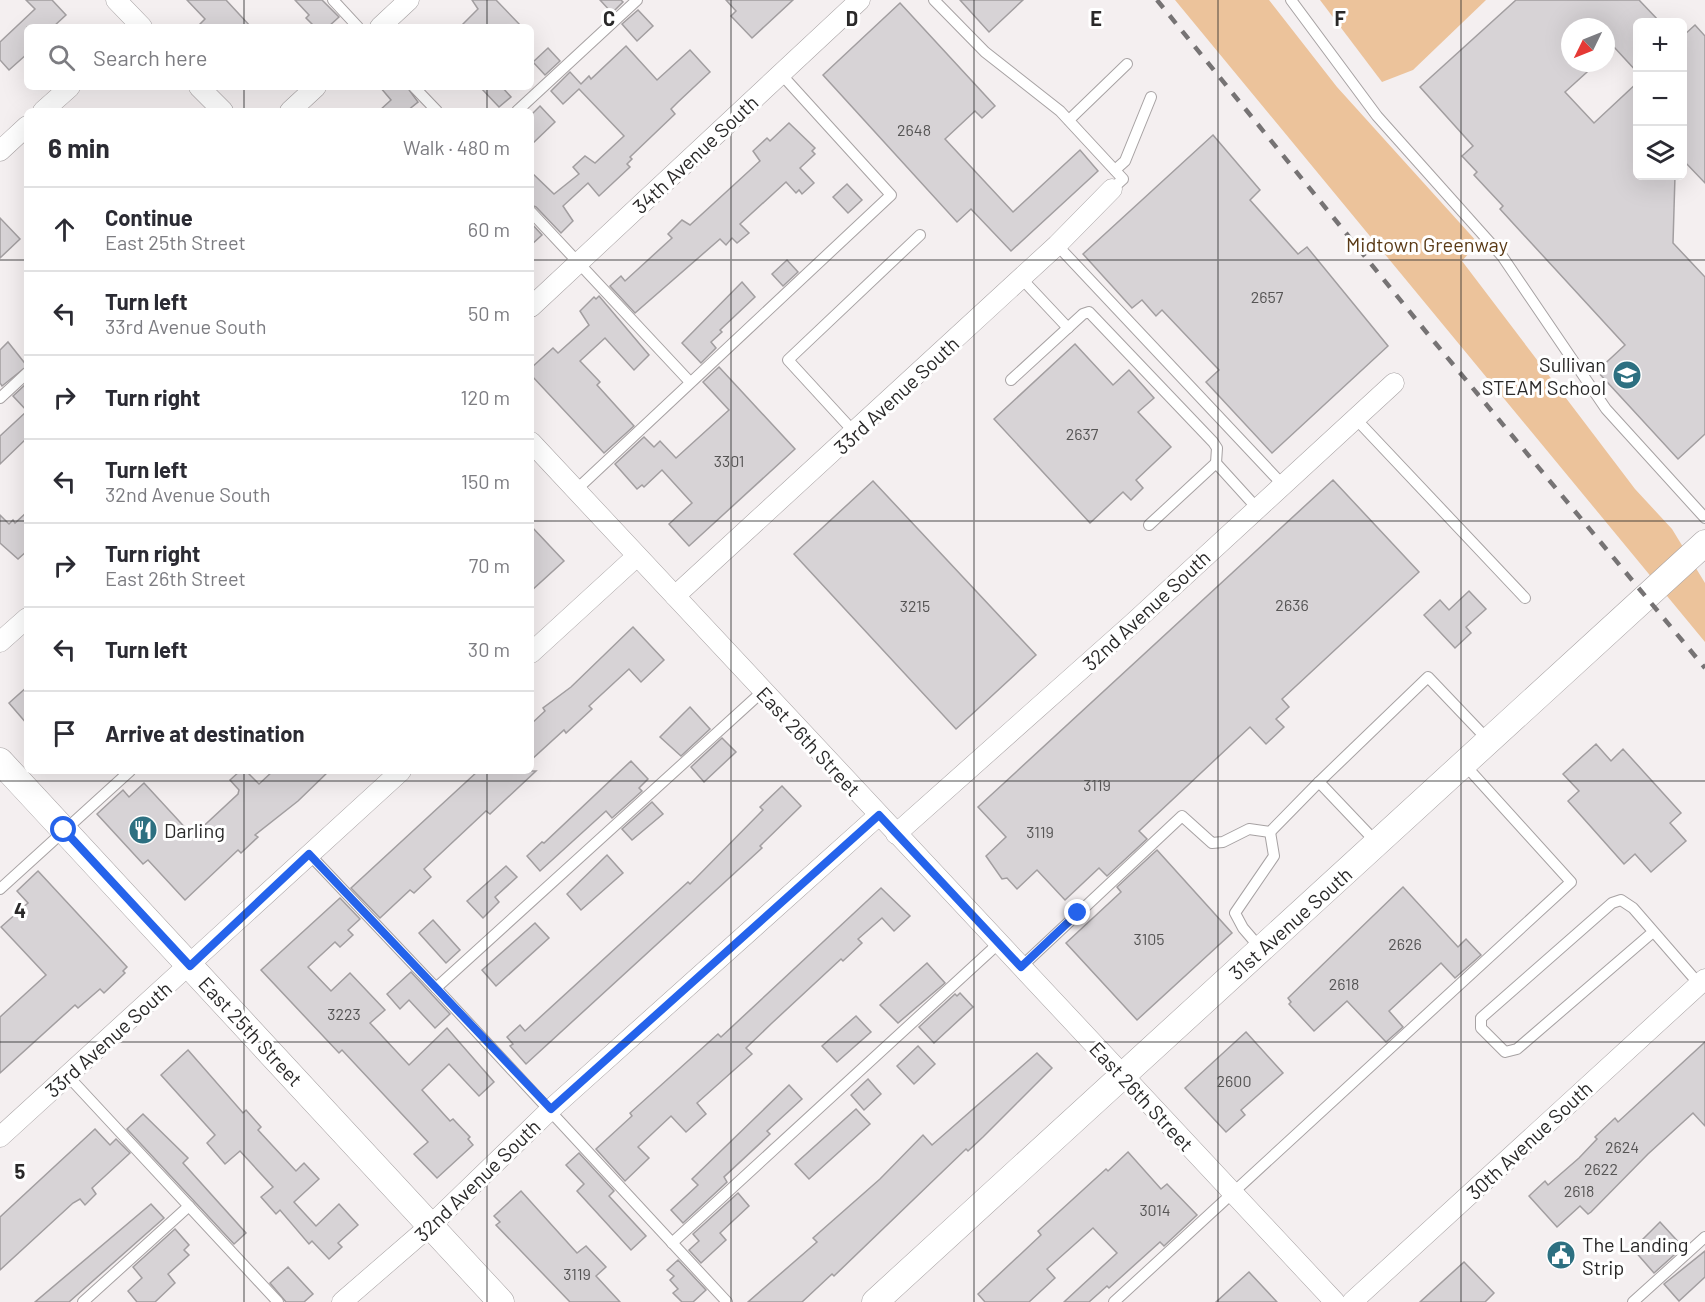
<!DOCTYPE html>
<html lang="en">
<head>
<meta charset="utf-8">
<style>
  body { margin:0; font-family:Barlow,sans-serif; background:#f7f7f7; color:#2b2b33 }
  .controls { position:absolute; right:18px; top:18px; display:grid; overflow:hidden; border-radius:9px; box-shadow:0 6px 24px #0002 }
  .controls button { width:54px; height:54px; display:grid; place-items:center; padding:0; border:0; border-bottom:2px solid #e1e1e2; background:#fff; color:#2b2b33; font:30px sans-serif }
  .compass { position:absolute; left:1561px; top:18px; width:54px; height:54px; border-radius:50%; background:#fff; box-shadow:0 6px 24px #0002; rotate:227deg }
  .stop { position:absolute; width:18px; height:18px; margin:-14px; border:4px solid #2563eb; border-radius:50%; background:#fff }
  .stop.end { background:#2563eb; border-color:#fff; box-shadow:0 2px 6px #0008 }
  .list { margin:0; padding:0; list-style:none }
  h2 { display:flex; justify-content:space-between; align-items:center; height:78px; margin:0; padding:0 24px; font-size:26px }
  h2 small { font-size:20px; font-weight:400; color:#7c7c81 }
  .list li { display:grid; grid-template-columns:39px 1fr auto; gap:18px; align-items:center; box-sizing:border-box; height:84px; padding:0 24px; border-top:2px solid #e1e1e2 }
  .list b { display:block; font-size:22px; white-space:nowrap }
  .list p { margin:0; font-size:20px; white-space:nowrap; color:#7c7c81 }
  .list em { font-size:20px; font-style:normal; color:#7c7c81 }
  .icon { flex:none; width:33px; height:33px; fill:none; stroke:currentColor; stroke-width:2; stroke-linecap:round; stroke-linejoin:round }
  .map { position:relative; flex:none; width:1705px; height:1302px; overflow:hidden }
  .search { position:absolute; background:#fff; box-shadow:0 6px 24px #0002; left:24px; top:24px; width:510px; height:66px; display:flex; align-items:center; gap:15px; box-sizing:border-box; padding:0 21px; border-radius:9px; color:#7c7c81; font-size:22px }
  .panel { position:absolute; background:#fff; box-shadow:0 6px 24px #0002; left:24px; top:108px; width:510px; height:666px; border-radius:9px }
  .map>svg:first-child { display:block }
</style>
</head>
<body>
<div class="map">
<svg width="1705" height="1302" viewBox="0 0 1705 1302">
  <rect width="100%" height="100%" fill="#f4eff0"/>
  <g fill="#ecc39b">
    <path d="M1175 0H1269L1337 87 1478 243 1462 261 1635 489 1672 529 1705 583V642Z"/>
    <path d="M1320 0H1486L1413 70 1382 82Z"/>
  </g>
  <g fill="#d7d3d6" stroke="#a29ea0" stroke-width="1.5">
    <path d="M26 0H52L66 15 53 27H27V54L9 70 0 60V42L35 9Z"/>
    <path d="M187 0H226L251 27H197L205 19Z"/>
    <path d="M295 0H322L339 17 328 27H315L306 18 309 15Z"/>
    <path d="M472 0H496L522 27H460L478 9Z"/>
    <path d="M600 0H621L623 2 612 13Z"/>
    <path d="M726 0H793L752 38 731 16 736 11Z"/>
    <path d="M960 0H1023L989 32Z"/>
    <path d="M1516 0H1639L1660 22H1638V73L1614 47 1606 54V27H1570V63H1597L1565 92 1594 123 1638 82V176H1675L1673 243 1705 277V434L1678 459 1597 371 1625 345 1500 209 1503 206 1474 175 1477 172 1462 156 1473 146 1420 87Z"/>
    <path d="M900 3 995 106 982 118 975 111 945 139 1013 212 1080 150 1098 171 1011 251 971 209 957 222 823 75Z"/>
    <path d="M638 10 653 26 637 41 622 24Z"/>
    <path d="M1695 25 1705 36V183L1683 160V36Z"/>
    <path d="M626 46 657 80 690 50 710 72 678 102 671 109 675 114 630 157 632 159 627 164 630 167 599 196 588 183 563 206 573 221 561 233 536 207 531 205V172L554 194 579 174 573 167 585 156 595 163 624 136 579 89 563 104 551 91 570 72 581 84 589 76 591 79Z"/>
    <path d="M548 48 560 61 545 75 533 62Z"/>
    <path d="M380 87H407L418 102 407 111H379L391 100Z"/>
    <path d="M480 87H502L511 97 499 107Z"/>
    <path d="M540 106 555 122 531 145V115Z"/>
    <path d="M789 123 815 148 812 151 815 154 800 168 814 183 802 194 799 190 796 193 786 182 740 224 749 233 737 243 732 238 726 245 720 239 635 313 610 286 621 276 625 281 672 238 668 234 682 220 690 225 760 161 753 151 767 138 770 141Z"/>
    <path d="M1213 135 1260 190 1250 200 1298 254 1307 247 1388 346 1272 453 1206 382 1219 370 1162 310 1156 316 1142 300 1132 308 1083 254Z"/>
    <path d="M847 184 862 200 848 213 833 197Z"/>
    <path d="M0 218 20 239 0 258Z"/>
    <path d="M531 223 542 235 531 245Z"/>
    <path d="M787 260 798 272 783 286 772 274Z"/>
    <path d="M742 282 755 297 720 330 722 332 711 342 716 348 701 363 682 343Z"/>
    <path d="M599 296 649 355 634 370 605 338 580 361 600 382 597 385 634 426 604 453 531 375V368L553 348 558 353 589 325 580 311 594 297 596 299Z"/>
    <path d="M8 342 27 366 2 386 0 383V350Z"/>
    <path d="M1075 344 1113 385 1129 370 1154 398 1138 412 1171 447 1136 480 1143 488 1131 500 1123 492 1090 523 994 419Z"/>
    <path d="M719 367 795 449 689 546 669 524 692 503 662 470 644 487 642 485 637 489 615 464 644 437 654 447 660 441 676 458 729 410 703 382Z"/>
    <path d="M27 383V438L0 464V436L27 411 13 396Z"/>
    <path d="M1333 480 1419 572 1282 699 1289 707 1276 719 1284 727 1266 744 1250 727 1139 831 1147 839 1107 876 1099 868 1065 900 1037 870 1017 889 1007 878 1002 879 986 856 1006 837 978 807Z"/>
    <path d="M873 481 1036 655 956 729 794 554Z"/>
    <path d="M27 512V551L18 559 0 543V515L9 524 13 520 15 523Z"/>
    <path d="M531 526 564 561 531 591Z"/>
    <path d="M1469 591 1486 609 1466 627 1471 633 1455 648 1424 615 1440 600 1449 610Z"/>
    <path d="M633 627 664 660 641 682 629 669 589 706 592 709 566 733 564 730 531 760V724L545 711 543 708 571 687Z"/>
    <path d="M27 687V724L9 703Z"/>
    <path d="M690 707 710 729 681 756 660 737Z"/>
    <path d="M722 738 736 752 704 782 691 767Z"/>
    <path d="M1596 744 1611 761 1623 749 1681 813 1670 823 1686 841 1651 872 1635 854 1624 864 1568 801 1579 791 1563 774Z"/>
    <path d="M631 761 648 779 639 788 642 791 612 818 606 811 540 871 527 856 542 842 544 843Z"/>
    <path d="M240 771H246L259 784 273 771H329L298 801 255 835 258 837 241 853 238 850 185 900 148 860 143 864 97 814 123 790 129 797 144 783 191 834H195L238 794 239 790 230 780Z"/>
    <path d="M478 771H536L490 814 486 811 424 869 431 877 414 893 410 890 380 918 351 888Z"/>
    <path d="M782 786 801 806 760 846 762 848 526 1064 510 1046 513 1044 507 1037 520 1025 525 1031 688 882 690 884 763 810 760 807Z"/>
    <path d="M652 802 663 814 632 840 622 829Z"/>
    <path d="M1157 850 1232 933 1137 1020 1066 943 1121 892 1117 887Z"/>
    <path d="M607 855 623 873 581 910 567 894Z"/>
    <path d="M506 866 517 877 495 897 499 902 483 918 467 901Z"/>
    <path d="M38 871 127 967 123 971 125 973 104 993 100 989 78 1008 75 1005 0 1073V1017L46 975 1 927 28 903 17 891Z"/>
    <path d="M1403 887 1458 947 1466 939 1481 955 1455 978 1441 963 1389 1011 1403 1027 1386 1042 1347 1001 1314 1031 1289 1004 1291 1002 1288 998Z"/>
    <path d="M881 888 910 916 894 931 882 918 858 939 862 943 843 961 841 959 772 1023 746 1048 752 1054 697 1103 706 1114 686 1132 671 1116 638 1147 649 1158 625 1181 596 1149 632 1116 630 1113 718 1034 721 1037Z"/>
    <path d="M340 898 360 919 348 930 353 935 340 947 335 942 308 967 331 991 350 973 385 1010 370 1023 409 1065 447 1028 494 1082 479 1096 449 1064 422 1090 450 1121 453 1119 470 1137 468 1139 473 1145 437 1178 414 1154 428 1142 342 1050 339 1053 261 970Z"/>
    <path d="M433 920 460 950 446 963 419 933Z"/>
    <path d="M535 923 549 938 496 986 482 970Z"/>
    <path d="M927 963 945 983 898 1023 880 1005Z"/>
    <path d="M411 972 450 1014 435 1028 409 1000 400 1009 387 994Z"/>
    <path d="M960 993 973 1007 934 1043 919 1027 955 994 957 996Z"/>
    <path d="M856 1016 871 1032 837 1062 822 1046Z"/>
    <path d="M1246 1032 1283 1073 1241 1110 1245 1115 1226 1132 1185 1088Z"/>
    <path d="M1705 1042V1126L1693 1113 1648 1154 1591 1212 1588 1214 1580 1206 1557 1227 1529 1196 1545 1181 1548 1185 1579 1158 1597 1139 1595 1137 1615 1118 1618 1122Z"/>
    <path d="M918 1046 935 1064 914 1084 897 1066Z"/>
    <path d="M188 1050 243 1113 246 1110 261 1127 258 1130 296 1171 304 1163 319 1179 294 1202 316 1226 339 1204 358 1225 338 1243 342 1247 329 1259 312 1241 309 1244 280 1210 276 1214 261 1197 273 1187 240 1151 225 1164 207 1143 215 1135 161 1075Z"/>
    <path d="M1037 1053 1052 1068 983 1137 968 1151 966 1149 834 1276 832 1274 802 1302H748L817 1242 813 1238 880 1179 923 1135 932 1145Z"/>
    <path d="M868 1079 881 1094 864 1110 851 1095Z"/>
    <path d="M789 1085 802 1099 767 1131 770 1134 724 1177 727 1182 683 1223 671 1210 698 1185 692 1179Z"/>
    <path d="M856 1109 870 1124 809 1179 795 1164Z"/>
    <path d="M143 1114 188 1158 183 1163 246 1233 234 1244 127 1129Z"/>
    <path d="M95 1129 110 1145 116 1139 130 1153 92 1188 96 1194 85 1205 80 1199 73 1203 0 1270V1217Z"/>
    <path d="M1128 1152 1161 1189 1167 1184 1197 1215 1164 1246 1160 1242 1109 1288 1107 1286 1089 1302H1064L1117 1253 1093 1228 1047 1269 1055 1278 1029 1302H985L978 1294 1041 1235 1038 1231 1106 1169 1108 1171Z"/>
    <path d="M579 1153 614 1191 609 1196 646 1236 631 1250 577 1191 584 1184 566 1165Z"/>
    <path d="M521 1191 577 1253 586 1246 606 1267 596 1276 620 1302H570L496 1225 500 1222 494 1216Z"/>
    <path d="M738 1193 749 1206 720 1233 726 1240 701 1263 689 1250 699 1241 693 1234Z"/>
    <path d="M151 1204 164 1218 69 1302H35Z"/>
    <path d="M1660 1222 1683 1247 1654 1273 1633 1249Z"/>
    <path d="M175 1229 189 1245 184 1250 189 1255 168 1274 175 1283 155 1302H137L128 1291 142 1278 133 1267Z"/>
    <path d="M1705 1251V1277L1679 1301 1664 1284Z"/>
    <path d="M678 1260 706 1290 693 1302H682L673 1293 678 1289 670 1280 674 1276 667 1270Z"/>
    <path d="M1464 1262 1494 1293 1485 1302H1420Z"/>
    <path d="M288 1267 313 1294 304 1302H286L270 1283Z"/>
    <path d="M1249 1272 1277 1302H1216Z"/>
  </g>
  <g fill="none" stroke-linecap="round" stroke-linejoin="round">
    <g stroke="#a7a2a3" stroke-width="12">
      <g id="service">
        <path d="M333 0 358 27"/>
        <path d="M934 0 985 52 1060 111 1123 179 1112 189"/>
        <path d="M1291 0 1377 116 1502 256 1606 409 1705 518"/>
        <path d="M414 87 437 111"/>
        <path d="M517 111 637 0"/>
        <path d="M1069 120 1127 64"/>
        <path d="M1115 170 1125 161 1151 97"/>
        <path d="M531 212 690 382"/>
        <path d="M1057 245 1282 484"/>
        <path d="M1021 278 1068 328"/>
        <path d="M1011 380 1083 314 1089 312 1213 442 1217 448 1216 463"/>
        <path d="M0 398 27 373"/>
        <path d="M1355 418 1525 598"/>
        <path d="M855 433 788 360 920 235"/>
        <path d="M576 490 891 195 781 74"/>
        <path d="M1149 525 1216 463 1256 507"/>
        <path d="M1377 843 1319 782 1428 677 1489 741"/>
        <path d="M309 854 436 988"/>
        <path d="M0 889 130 771"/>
        <path d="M1653 932 1517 1049 1505 1052 1481 1028V1018L1612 903 1621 900 1633 908 1699 984"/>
        <path d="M1261 949 1243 928 1235 913 1274 856 1270 832"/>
        <path d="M1021 967 1182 816 1212 843 1223 842 1249 829 1270 832 1319 782"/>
        <path d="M67 1075 278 1302"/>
        <path d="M672 1243 999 943"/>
        <path d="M83 1302 189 1206"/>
        <path d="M727 1302 436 988 763 691"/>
        <path d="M1114 1302 1571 882 1464 764"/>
        <path d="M1633 1302 1705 1237"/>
      </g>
    </g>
    <g stroke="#a7a2a3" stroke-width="21">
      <g id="minor">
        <path d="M116 0 142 27"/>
        <path d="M380 27 409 0"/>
        <path d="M199 87 223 111"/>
        <path d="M43 111 70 87"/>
        <path d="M290 111 316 87"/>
        <path d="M0 151 27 126"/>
        <path d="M531 307 860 0"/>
        <path d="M531 442 1335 1302"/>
        <path d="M675 596 1057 245 1112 189"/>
        <path d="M0 642 27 618"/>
        <path d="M531 653 637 556"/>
        <path d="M896 834 1132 624 1394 383"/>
        <path d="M0 1137 401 771"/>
        <path d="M342 1302 431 1225 551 1109 879 815"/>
        <path d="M1352 1302 1705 979"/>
      </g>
    </g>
    <g stroke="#a7a2a3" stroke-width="27">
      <g id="tertiary">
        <path d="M0 761 501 1302"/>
        <path d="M875 1302 1705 543"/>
      </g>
    </g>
    <use href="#service" stroke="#fff" stroke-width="10"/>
    <use href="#minor" stroke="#fff" stroke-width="20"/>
    <use href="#tertiary" stroke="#fff" stroke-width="26"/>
    <path stroke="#767374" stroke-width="4.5" stroke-dasharray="10 10" stroke-linecap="butt" d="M1157 0 1427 333 1705 668"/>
  </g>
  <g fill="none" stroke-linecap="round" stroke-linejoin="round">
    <path stroke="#2563eb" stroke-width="8" d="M64 830 190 966 309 854 551 1109 879 815 1021 967 1078 913"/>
  </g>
  <path fill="none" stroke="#2a2929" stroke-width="1.5" stroke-opacity="0.55" d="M244 0V27M487 0V27M731 0V1302M974 0V1302M1218 0V1302M1461 0V1302M244 87V111M487 87V111M0 260H27M531 260H1705M0 521H27M531 521H1705M244 771V1302M487 771V1302M0 781H1705M0 1042H1705"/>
  <defs>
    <g id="school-disc" transform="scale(1.5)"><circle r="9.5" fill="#2d7081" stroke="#fff"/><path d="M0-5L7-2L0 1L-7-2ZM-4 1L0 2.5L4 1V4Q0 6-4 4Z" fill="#fff"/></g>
    <g id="restaurant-disc" transform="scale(1.5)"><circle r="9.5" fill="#2d7081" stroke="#fff"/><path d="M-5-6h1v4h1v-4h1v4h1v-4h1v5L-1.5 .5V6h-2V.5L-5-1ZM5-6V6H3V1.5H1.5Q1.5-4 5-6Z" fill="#fff"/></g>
    <g id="civic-disc" transform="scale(1.5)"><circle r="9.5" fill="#2d7081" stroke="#fff"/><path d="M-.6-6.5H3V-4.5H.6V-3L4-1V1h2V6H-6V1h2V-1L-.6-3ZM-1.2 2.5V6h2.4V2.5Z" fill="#fff"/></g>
  </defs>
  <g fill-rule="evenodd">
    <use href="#school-disc" x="1627" y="375"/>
    <use href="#restaurant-disc" x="143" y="830"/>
    <use href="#civic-disc" x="1561" y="1255"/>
  </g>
  <g text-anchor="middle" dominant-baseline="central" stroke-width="6" stroke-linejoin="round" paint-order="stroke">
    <g font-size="16" fill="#555454">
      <text x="914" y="129">2648</text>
      <text x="1267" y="296">2657</text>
      <text x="1082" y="433">2637</text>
      <text x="729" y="460">3301</text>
      <text x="1292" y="604">2636</text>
      <text x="915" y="605">3215</text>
      <text x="1097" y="784">3119</text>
      <text x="1040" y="831">3119</text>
      <text x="1149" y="938">3105</text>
      <text x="1405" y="943">2626</text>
      <text x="1344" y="983">2618</text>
      <text x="344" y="1013">3223</text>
      <text x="1234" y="1080">2600</text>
      <text x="1622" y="1146">2624</text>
      <text x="1601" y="1168">2622</text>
      <text x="1579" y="1190">2618</text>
      <text x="1155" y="1209">3014</text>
      <text x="577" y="1273">3119</text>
    </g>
    <g font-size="20" fill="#2a2929" stroke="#fff">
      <text transform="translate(695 154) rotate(-43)">34th Avenue South</text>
      <text transform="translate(896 395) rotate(-43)">33rd Avenue South</text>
      <text transform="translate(1146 610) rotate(-43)">32nd Avenue South</text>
      <text transform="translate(809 741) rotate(47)">East 26th Street</text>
      <text transform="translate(1290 923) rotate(-42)">31st Avenue South</text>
      <text transform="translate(251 1031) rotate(47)">East 25th Street</text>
      <text transform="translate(108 1039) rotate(-42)">33rd Avenue South</text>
      <text transform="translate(1142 1096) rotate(47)">East 26th Street</text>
      <text transform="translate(1529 1140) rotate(-43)">30th Avenue South</text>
      <text transform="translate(477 1180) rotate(-44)">32nd Avenue South</text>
    </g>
    <g font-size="20" fill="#5a3a16" stroke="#fff">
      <text x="1427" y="244">Midtown Greenway</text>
    </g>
    <g font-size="20" fill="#2a2929" stroke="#fff" text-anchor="start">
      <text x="1606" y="364" text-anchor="end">Sullivan<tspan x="1606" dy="23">STEAM School</tspan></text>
      <text x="164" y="830">Darling</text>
      <text x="1582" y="1244">The Landing<tspan x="1582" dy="23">Strip</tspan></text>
    </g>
  </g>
  <g font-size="20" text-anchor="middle" font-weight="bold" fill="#2a2929" stroke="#fff" stroke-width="6" stroke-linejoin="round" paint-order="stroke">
    <text x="609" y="26">C</text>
    <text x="852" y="26">D</text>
    <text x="1096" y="26">E</text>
    <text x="1340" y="26">F</text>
    <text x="20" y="918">4</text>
    <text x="20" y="1179">5</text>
  </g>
</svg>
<div class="controls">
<button>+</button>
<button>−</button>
<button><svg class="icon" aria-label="layers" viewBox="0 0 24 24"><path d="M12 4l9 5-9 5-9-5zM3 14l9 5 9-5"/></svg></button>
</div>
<svg class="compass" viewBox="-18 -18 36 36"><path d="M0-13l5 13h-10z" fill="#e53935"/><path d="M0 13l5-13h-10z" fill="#7c7c81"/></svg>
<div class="stop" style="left:64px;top:830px"></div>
<div class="stop end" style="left:1078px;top:913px"></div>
<div class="search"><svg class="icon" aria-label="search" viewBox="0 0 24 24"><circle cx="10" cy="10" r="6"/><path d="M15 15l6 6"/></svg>Search here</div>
<section class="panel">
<h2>6 min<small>Walk · 480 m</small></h2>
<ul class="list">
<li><svg class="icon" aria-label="ahead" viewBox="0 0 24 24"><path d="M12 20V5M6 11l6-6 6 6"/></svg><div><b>Continue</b><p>East 25th Street</p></div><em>60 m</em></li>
<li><svg class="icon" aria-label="left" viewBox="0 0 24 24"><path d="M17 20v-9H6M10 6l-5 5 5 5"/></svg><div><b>Turn left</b><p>33rd Avenue South</p></div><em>50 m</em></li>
<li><svg class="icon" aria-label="right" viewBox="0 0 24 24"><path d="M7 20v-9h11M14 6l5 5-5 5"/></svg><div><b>Turn right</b></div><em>120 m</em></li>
<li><svg class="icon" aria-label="left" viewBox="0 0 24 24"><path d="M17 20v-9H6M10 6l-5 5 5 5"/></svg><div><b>Turn left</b><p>32nd Avenue South</p></div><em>150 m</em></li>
<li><svg class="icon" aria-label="right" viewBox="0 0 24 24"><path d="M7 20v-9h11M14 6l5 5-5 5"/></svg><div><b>Turn right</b><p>East 26th Street</p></div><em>70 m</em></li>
<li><svg class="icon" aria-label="left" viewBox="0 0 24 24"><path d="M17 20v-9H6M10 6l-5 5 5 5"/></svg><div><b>Turn left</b></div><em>30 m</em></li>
<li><svg class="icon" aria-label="arrive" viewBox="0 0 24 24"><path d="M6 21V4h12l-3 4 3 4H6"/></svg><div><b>Arrive at destination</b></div></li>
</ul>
</section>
</div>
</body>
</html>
